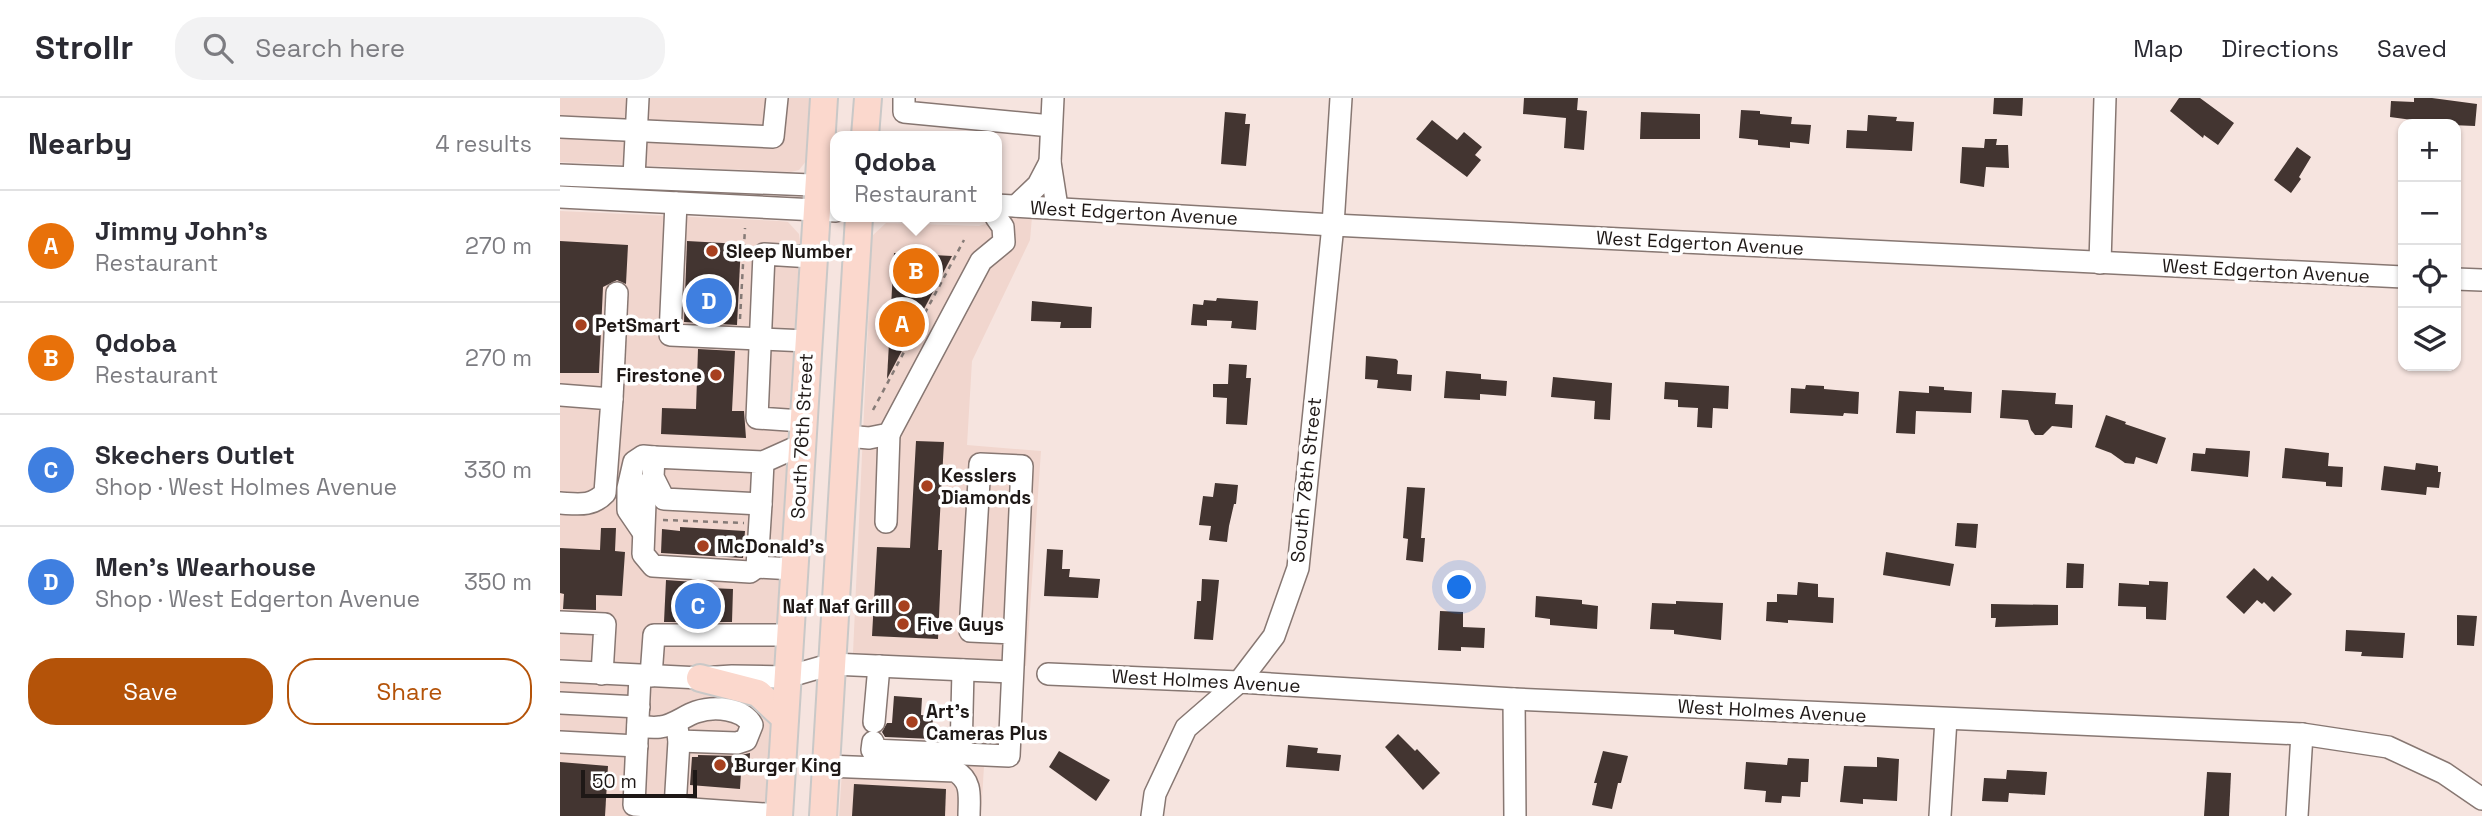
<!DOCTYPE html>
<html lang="en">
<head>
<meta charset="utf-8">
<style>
  body { margin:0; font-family:"Space Grotesk",sans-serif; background:#f2f2f3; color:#2b2b33 }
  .controls { position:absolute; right:21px; top:21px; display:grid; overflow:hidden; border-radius:14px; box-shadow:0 2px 5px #0004 }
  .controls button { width:63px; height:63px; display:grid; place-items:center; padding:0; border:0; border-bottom:2px solid #e1e1e2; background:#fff; color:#2b2b33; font:35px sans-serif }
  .scale { position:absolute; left:21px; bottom:18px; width:116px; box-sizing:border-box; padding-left:7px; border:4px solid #1e1816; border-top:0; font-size:19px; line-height:24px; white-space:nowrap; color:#1e1816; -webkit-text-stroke:5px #fff; paint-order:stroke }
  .you { position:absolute; left:900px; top:490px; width:24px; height:24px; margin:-18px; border:5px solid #fff; border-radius:50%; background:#1a73e8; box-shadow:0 0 0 10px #1a73e833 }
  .badge { display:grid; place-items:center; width:46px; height:46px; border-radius:50%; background:#b45309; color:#fff; font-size:23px; font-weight:700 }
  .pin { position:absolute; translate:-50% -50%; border:4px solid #fff; box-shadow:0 2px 7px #0006 }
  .popup { position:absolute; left:270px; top:33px; width:172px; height:91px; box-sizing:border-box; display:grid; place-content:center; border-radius:14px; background:#fff; filter:drop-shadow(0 2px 5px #0005); font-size:23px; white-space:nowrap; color:#7c7c81 }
  .popup b { font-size:26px; color:#2b2b33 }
  .popup::after { content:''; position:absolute; left:50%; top:100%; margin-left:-14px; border:14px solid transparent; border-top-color:#fff }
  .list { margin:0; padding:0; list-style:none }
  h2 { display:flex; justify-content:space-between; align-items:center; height:91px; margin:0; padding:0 28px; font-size:30px }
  h2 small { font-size:23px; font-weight:400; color:#7c7c81 }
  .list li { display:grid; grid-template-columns:46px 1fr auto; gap:21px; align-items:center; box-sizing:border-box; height:112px; padding:0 28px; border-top:2px solid #e1e1e2 }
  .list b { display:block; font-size:26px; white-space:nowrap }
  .list p { margin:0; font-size:23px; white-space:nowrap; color:#7c7c81 }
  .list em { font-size:23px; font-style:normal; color:#7c7c81 }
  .actions { display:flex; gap:14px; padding:21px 28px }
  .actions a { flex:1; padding:16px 0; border:2px solid #b45309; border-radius:28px; text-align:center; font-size:24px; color:#b45309 }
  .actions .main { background:#b45309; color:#fff }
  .icon { flex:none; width:38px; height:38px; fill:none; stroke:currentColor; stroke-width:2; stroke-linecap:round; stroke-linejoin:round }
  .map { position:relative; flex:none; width:1922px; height:718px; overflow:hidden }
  header { display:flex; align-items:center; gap:42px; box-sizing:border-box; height:98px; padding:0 35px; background:#fff; border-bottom:2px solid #e1e1e2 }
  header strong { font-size:33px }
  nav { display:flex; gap:38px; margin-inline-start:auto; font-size:24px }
  .search { width:490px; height:63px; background:#f2f2f3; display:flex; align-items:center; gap:18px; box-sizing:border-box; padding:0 24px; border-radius:28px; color:#7c7c81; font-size:26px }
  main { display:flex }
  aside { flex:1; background:#fff }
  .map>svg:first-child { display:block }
</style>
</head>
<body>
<header>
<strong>Strollr</strong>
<div class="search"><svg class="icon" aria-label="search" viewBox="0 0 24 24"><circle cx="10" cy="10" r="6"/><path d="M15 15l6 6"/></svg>Search here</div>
<nav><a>Map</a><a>Directions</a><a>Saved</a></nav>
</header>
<main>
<aside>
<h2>Nearby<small>4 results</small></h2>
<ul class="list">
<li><span class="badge" style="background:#e8710a">A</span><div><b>Jimmy John's</b><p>Restaurant</p></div><em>270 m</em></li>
<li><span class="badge" style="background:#e8710a">B</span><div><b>Qdoba</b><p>Restaurant</p></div><em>270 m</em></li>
<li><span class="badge" style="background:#3f7fe0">C</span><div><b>Skechers Outlet</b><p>Shop · West Holmes Avenue</p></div><em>330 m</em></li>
<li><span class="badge" style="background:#3f7fe0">D</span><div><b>Men's Wearhouse</b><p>Shop · West Edgerton Avenue</p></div><em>350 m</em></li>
</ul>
<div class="actions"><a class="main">Save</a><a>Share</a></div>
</aside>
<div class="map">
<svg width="1922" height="718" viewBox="0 0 1922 718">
  <rect width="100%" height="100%" fill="#f6e4df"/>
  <g fill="#f1d6ce">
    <path d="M0 0H251L247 62 239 72 231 74 0 64Z"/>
    <path d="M0 113 219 123 228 124 239 136 240 144 205 718H0Z"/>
    <path d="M447 119H472L470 142 412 263 407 347 481 353 466 568 293 555 312 138 326 125 419 128Z"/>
    <path d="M283 660 424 668 421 718H279Z"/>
  </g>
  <g fill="#433531">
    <path d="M964 0H1018L1017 12 1027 13 1024 52 1004 50 1006 20 963 16Z"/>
    <path d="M1434 0H1463L1462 18 1433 16Z"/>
    <path d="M1619 0H1640L1674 25 1658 47 1644 37 1643 40 1610 13Z"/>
    <path d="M1854 0H1872L1917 6 1915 28 1867 26V24L1830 19 1831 3 1854 4Z"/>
    <path d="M1181 12 1200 13V16L1232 19 1231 26 1251 27 1249 46 1230 44V50L1198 47V42L1179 40Z"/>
    <path d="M665 14 686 16 685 26H690L686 68 661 66Z"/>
    <path d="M1081 14 1140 16V41H1080Z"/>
    <path d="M1308 17 1337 19 1336 23 1354 24 1352 53 1286 50 1287 32 1307 33Z"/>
    <path d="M872 22 897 42 904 34 922 49 915 57 921 62 907 79 856 41Z"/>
    <path d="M1425 41H1437L1436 47H1448L1449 70 1426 69 1424 89 1400 85 1402 49 1424 50Z"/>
    <path d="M1737 49 1751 59 1739 79 1741 81 1731 95 1714 82Z"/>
    <path d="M0 143 68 147 66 186 57 182 43 189 39 275H0Z"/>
    <path d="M127 143 181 146 177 227 124 224Z"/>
    <path d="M334 155 392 158 327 281Z"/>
    <path d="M657 200 698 203 696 232 671 230 672 223 647 222V228L631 227 633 206 643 207 644 202 656 203Z"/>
    <path d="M472 203 532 209 531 230H500L501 224 471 223Z"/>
    <path d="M138 251 175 253 172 313H184L186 340 101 336 102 310 136 311Z"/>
    <path d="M806 258 836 261 838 263 837 276 852 277 851 293 817 290 818 282 805 281Z"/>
    <path d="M669 266 687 267 686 280H691L687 327 666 326 667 300 653 299V286H668Z"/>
    <path d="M886 273 921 276V281L947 283 946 298 920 296V302L884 300Z"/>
    <path d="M993 279 1052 285 1050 322 1034 321 1035 303 991 299Z"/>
    <path d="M1105 284 1169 288 1168 311 1153 310 1152 330 1137 329 1138 310 1118 309V302L1104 301Z"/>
    <path d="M1246 287 1264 288V291L1299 294 1298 316 1284 315 1283 318 1230 315 1231 290 1245 291Z"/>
    <path d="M1369 288 1384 289V292L1412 294 1411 315 1356 313 1355 336 1336 335 1339 293 1369 295Z"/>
    <path d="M1442 292 1496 295 1495 306 1513 307 1512 330 1492 328 1483 337H1475L1471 332 1468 322 1440 320Z"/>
    <path d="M1546 317 1566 324 1565 326 1606 340 1597 366 1576 359 1574 366 1565 365 1551 355 1535 349Z"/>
    <path d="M356 343 384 344 378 452H382L378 541 312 538 317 449 350 450Z"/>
    <path d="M1646 350 1690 353 1688 379 1631 373 1633 355 1645 356Z"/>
    <path d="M1725 350 1769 355 1768 368 1783 369 1782 389 1766 388V384L1722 380Z"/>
    <path d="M1856 365 1878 368V374H1881L1879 390 1867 389 1866 397 1821 392 1824 368 1855 372Z"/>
    <path d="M655 385 678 387 676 406H674L669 428 667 444 649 442 651 428 639 427 643 398 653 399Z"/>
    <path d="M847 389 865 390 861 440H865L863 464 846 462 848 441 843 440Z"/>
    <path d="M1397 425 1418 426 1416 450 1395 448Z"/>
    <path d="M120 429 185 433 183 460 101 455 102 431 120 433Z"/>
    <path d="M41 430H56L55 453 65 454 62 498 36 497V512L3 511 4 496 0 495V450L40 452Z"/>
    <path d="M487 451 503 452 502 471H510L509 479 540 481 538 500 484 498Z"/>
    <path d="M1326 454 1394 466 1390 488 1323 477Z"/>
    <path d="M1507 465 1524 466 1523 490H1506Z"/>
    <path d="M1694 470 1708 483 1712 478 1732 496 1714 514 1704 504 1702 506 1697 502 1684 516 1666 499Z"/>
    <path d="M642 481 659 482 653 542 634 541 637 503H641Z"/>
    <path d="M106 482 149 485V490L173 491 172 524H104Z"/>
    <path d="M1589 483 1608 484 1606 522 1586 521V509L1558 508 1559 485 1589 487Z"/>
    <path d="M1238 484 1258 486V499L1274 500 1273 525 1228 522V525L1206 523 1207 504H1217V496L1237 497Z"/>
    <path d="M976 498 1022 502V506L1038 508 1037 531 990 527V521L975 519Z"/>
    <path d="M1116 503 1163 505 1161 542 1114 536V532L1090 531 1092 505 1116 506Z"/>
    <path d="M1431 506 1498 507V527L1435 529 1436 520H1431Z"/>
    <path d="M880 513 903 514V529L925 530 924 550 901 549V553L878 552Z"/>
    <path d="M1897 517 1917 518 1914 548 1897 547Z"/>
    <path d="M1786 532 1845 535 1843 560 1801 558 1802 554 1785 553Z"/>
    <path d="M334 598 362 600 361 617 373 618 372 641 325 639 322 634 327 625H332Z"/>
    <path d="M838 636 855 653 857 651 880 675 863 692 825 649Z"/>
    <path d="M728 647 758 650 757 655 781 657 779 673 726 669Z"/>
    <path d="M499 653 550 682 536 703 489 669Z"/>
    <path d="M1043 653 1068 658 1061 685H1058L1052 711 1032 707 1037 685H1034Z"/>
    <path d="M190 655 189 676 181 675 180 691 130 687 132 659H138V657L177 658Z"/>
    <path d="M1317 659 1339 661 1337 703 1303 701V706L1280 704 1284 668 1317 669Z"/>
    <path d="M1228 660 1249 661 1248 684H1241L1240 699 1222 698 1221 705 1205 704 1206 693 1184 691 1186 664 1227 667Z"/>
    <path d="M0 664 48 668 45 718H0Z"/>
    <path d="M1447 672 1487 674 1485 697 1449 695 1448 704 1422 703 1424 680 1446 681Z"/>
    <path d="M1647 674 1671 675 1669 718H1644Z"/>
    <path d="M294 686 386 691 385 718H292Z"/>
  </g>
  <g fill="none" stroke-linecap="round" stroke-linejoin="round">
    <g stroke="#877772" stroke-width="24">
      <g id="minor">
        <path d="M344 0V14L491 28"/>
        <path d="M493 0 490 64 497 109"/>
        <path d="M0 29 213 39 217 0"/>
        <path d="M0 77 276 88"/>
        <path d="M74 79 78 0"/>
        <path d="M0 99 276 113"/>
        <path d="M116 105 110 237 247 243"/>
        <path d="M436 107 773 127 1843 179"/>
        <path d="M456 108 478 87 490 64"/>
        <path d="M1540 165 1545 0"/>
        <path d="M1896 181 1922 182"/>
        <path d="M0 297 52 301 45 395C32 409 18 406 0 405"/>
        <path d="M52 301 57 195"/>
        <path d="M242 323 197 320 204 156 252 159"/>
        <path d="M286 338 309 340 329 336 421 163 444 144 443 129 436 119"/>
        <path d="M203 364 201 406 104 401 93 379 94 359 203 364 241 347"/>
        <path d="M72 380 83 396 85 405 83 456 93 468 190 474 197 469"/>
        <path d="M201 406 197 469 234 471"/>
        <path d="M326 424 329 336"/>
        <path d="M83 434 68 412V390L74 364 83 358 94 359"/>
        <path d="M0 524 45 526 42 576"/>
        <path d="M0 573 140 580 172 578 227 579 272 566 451 574"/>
        <path d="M488 576 679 584 954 601 1742 636 1828 649 1884 675 1922 701"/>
        <path d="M80 578 74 707 219 717"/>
        <path d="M91 578 94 537H229"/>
        <path d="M954 601 955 718"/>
        <path d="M0 605 79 609"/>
        <path d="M314 624 319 568"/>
        <path d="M78 628C85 629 93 630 100 629 113 628 124 618 136 614 154 608 183 610 192 627L186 642 177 645 119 643"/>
        <path d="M0 644 77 648"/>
        <path d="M313 644 312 652 449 658 462 368 420 366 410 533 453 535"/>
        <path d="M401 656 403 572"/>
        <path d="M266 668 395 673C413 683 409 700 409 718"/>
        <path d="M115 710 119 643 117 629"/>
        <path d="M592 718 595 696 626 630 679 584 714 538 738 470 773 127 781 0"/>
        <path d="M1380 718 1386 621"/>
        <path d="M1737 718 1742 636"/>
      </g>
    </g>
    <g stroke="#c9c8c7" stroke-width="30">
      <g id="major">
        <path d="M305 38 308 0"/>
        <path d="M140 580 198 595 225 620"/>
        <path d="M219 718 264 0"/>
        <path d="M263 718 299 119"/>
      </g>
    </g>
    <g stroke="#867b77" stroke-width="2.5" stroke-dasharray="5 5" stroke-linecap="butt">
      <path d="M180 221 185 130"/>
      <path d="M313 312 404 142"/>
      <path d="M103 422 184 425"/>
    </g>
    <use href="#minor" stroke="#fff" stroke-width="21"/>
    <use href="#major" stroke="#fbd8cd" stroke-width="26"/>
  </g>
  <g fill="#a7401f" stroke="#fff" stroke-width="2.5">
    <circle cx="152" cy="153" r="7"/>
    <circle cx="21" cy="227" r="7"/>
    <circle cx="156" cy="277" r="7"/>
    <circle cx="367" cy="388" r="7"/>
    <circle cx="143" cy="448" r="7"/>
    <circle cx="344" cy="508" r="7"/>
    <circle cx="343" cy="526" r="7"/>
    <circle cx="352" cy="624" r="7"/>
    <circle cx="160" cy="667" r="7"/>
  </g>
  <g text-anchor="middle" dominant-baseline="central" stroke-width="7" stroke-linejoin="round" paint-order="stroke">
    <g font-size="19" fill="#1e1816" stroke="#fff">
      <text transform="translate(574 115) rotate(3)">West Edgerton Avenue</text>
      <text transform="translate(1140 145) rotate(3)">West Edgerton Avenue</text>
      <text transform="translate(1706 173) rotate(3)">West Edgerton Avenue</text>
      <text transform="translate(242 338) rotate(-87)">South 76th Street</text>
      <text transform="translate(746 382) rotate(-84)">South 78th Street</text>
      <text transform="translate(646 583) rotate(3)">West Holmes Avenue</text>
      <text transform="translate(1212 613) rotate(3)">West Holmes Avenue</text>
    </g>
    <g font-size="19" font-weight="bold" fill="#1e1816" stroke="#fff" text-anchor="start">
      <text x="166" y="153">Sleep Number</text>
      <text x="35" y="227">PetSmart</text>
      <text x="142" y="277" text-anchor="end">Firestone</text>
      <text x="381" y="377">Kesslers<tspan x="381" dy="22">Diamonds</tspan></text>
      <text x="157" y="448">McDonald's</text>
      <text x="330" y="508" text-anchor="end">Naf Naf Grill</text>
      <text x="357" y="526">Five Guys</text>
      <text x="366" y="613">Art's<tspan x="366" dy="22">Cameras Plus</tspan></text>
      <text x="174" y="667">Burger King</text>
    </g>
  </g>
</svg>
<div class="controls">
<button>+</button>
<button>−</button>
<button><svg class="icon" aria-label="locate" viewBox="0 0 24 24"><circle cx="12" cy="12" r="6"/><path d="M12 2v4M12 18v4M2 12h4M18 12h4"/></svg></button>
<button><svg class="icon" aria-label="layers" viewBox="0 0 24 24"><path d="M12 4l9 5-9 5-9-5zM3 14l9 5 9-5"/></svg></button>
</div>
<div class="scale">50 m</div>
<div class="you"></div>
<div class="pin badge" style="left:342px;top:226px;background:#e8710a">A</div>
<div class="pin badge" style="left:356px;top:173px;background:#e8710a">B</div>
<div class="popup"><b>Qdoba</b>Restaurant</div>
<div class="pin badge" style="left:138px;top:508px;background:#3f7fe0">C</div>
<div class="pin badge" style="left:149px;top:203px;background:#3f7fe0">D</div>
</div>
</main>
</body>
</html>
